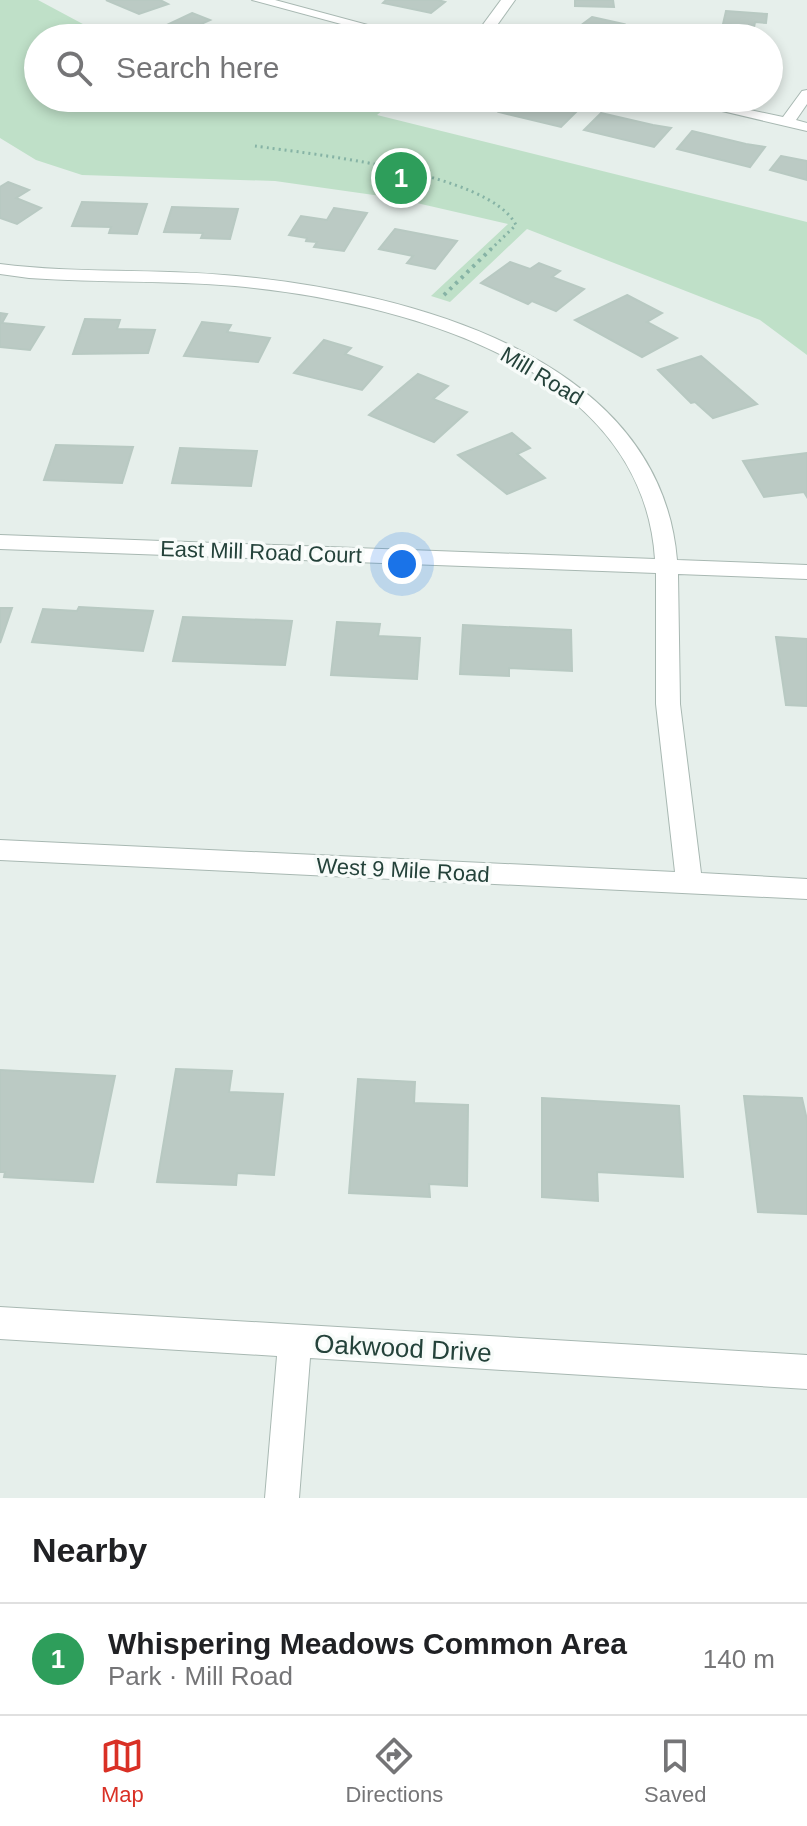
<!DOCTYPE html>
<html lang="en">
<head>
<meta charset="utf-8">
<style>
  body { margin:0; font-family:Arial,sans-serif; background:#f6f6f6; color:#202124 }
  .you { position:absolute; left:402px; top:564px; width:28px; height:28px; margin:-20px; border:6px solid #fff; border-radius:50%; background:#1a73e8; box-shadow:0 0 0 12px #1a73e833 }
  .badge { display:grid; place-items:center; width:52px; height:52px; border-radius:50%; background:#d93025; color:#fff; font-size:26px; font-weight:700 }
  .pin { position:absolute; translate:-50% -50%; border:4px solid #fff; box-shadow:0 2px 8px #0006 }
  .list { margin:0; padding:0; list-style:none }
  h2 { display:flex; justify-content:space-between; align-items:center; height:104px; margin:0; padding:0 32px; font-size:34px }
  h2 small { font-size:26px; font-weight:400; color:#757577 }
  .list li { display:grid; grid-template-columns:52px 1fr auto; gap:24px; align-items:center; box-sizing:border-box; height:112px; padding:0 32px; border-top:2px solid #e0e0e0 }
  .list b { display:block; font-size:30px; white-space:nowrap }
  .list p { margin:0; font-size:26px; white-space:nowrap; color:#757577 }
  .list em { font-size:26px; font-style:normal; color:#757577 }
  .icon { flex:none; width:44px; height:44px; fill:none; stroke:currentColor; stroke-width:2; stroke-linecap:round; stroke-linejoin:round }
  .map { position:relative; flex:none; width:807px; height:1498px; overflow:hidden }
  .search { position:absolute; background:#fff; box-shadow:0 4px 12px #0003; left:24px; right:24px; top:24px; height:88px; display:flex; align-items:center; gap:20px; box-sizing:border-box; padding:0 28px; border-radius:44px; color:#757577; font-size:30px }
  .sheet { height:216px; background:#fff }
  nav { display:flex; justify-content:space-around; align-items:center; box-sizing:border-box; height:112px; border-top:2px solid #e0e0e0; background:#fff; font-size:22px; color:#757577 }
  nav a { display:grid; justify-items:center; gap:4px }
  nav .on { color:#d93025 }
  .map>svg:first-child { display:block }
</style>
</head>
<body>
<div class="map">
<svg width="807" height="1498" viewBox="0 0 807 1498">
  <rect width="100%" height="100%" fill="#e6efeb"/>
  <path fill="#bfe0c8" d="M0 0H38L109 38H38V98H306L346 108 358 98H397L377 115 807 222V355L760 320 527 229 450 302 431 296 508 224 395 198 275 181 82 175 36 160 0 138Z"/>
  <g fill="#bbcac4" stroke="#b8c9c2" stroke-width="2">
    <path d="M106 0H160L168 4 139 14Z"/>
    <path d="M386 0H438L445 2 431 13 383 3Z"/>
    <path d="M575 0H613L614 7 575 6Z"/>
    <path d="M726 11 767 14 766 23 755 22 752 38 720 37Z"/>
    <path d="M192 13 210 20 201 24 220 31 205 38H181L156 30Z"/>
    <path d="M592 17 624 24 610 38H564Z"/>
    <path d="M447 98H489L480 106Z"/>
    <path d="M514 98H538L535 102 576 112 561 127 499 112Z"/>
    <path d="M601 113 653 125 671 128 654 147 584 130Z"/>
    <path d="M692 131 746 144 765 147 750 167 677 149Z"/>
    <path d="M781 156 807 161V180L770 170Z"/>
    <path d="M8 182 29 190 16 198 41 208 17 224 0 218V187Z"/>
    <path d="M82 202 147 204 137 234 109 233 111 227 72 226Z"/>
    <path d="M172 207 238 209 230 239 201 238 203 233 164 232Z"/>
    <path d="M334 208 367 213 344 251 314 247 317 242 306 241 307 238 289 235 301 216 327 220Z"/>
    <path d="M395 229 457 241 435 269 407 263 413 256 379 249Z"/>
    <path d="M510 262 530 269 539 263 560 271 552 277 584 289 556 311 532 301 528 304 481 283Z"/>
    <path d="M627 295 662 313 647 322 677 338 642 357 575 320Z"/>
    <path d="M0 313 7 314 2 323 44 327 30 350 0 347Z"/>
    <path d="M85 319 120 320 117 329 155 330 148 353 73 354Z"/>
    <path d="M202 322 231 325 227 332 270 338 258 362 184 356Z"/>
    <path d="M324 340 351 348 345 354 382 367 362 390 294 373Z"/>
    <path d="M701 356 757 404 713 418 695 402 691 403 658 370Z"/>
    <path d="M418 374 448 386 433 399 467 412 434 442 369 415Z"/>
    <path d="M512 433 530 448 517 454 545 478 507 494 458 455Z"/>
    <path d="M56 445 133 447 122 483 44 480Z"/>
    <path d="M180 448 257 451 251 486 172 483Z"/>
    <path d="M807 453V497L804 492 764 497 743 461Z"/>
    <path d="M79 607 153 611 143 651 32 642 43 609 77 611Z"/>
    <path d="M0 608H12L0 643Z"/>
    <path d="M183 617 292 621 285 665 173 661Z"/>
    <path d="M337 622 380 624 378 636 420 638 417 679 331 675Z"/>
    <path d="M463 625 571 630 572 671 509 668V676L460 674Z"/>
    <path d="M776 637 807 639V706L786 705Z"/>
    <path d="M176 1069 232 1071 229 1092 283 1094 274 1175 237 1173 236 1185 157 1182Z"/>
    <path d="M0 1070 115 1076 93 1182 4 1177 5 1172H0Z"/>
    <path d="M358 1079 415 1082 414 1103 468 1105 467 1186 429 1184 430 1197 349 1193Z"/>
    <path d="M744 1096 802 1098 807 1120V1214L758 1212Z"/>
    <path d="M542 1098 679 1106 683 1177 597 1172 598 1201 542 1197Z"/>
  </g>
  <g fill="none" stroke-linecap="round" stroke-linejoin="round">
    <g stroke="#a8b8b2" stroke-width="2">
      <g id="minor">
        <path d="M252 0H275L416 38H393Z"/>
        <path d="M501 0H515L488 38H473Z"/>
        <path d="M807 90V104L796 120 807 123V131L667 98H694L783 117 802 91Z"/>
        <path d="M0 264C79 274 158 268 236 276 406 292 660 355 677 560L807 565V579L678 574 680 704 701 873 807 879V899L0 860V840L675 872 656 704V573L0 549V535L655 559C642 363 397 301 235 286 167 280 98 283 29 278L0 274Z"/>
        <path d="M0 1307 807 1355V1389L310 1358 299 1498H265L277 1356 0 1339Z"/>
      </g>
    </g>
    <path stroke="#86b3a5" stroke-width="3" stroke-dasharray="2 4" stroke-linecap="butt" d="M255 146C311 154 489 172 516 225L489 251"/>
    <path stroke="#86b3a5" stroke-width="4" stroke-dasharray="3 5" stroke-linecap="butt" d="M444 295 491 249"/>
    <use href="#minor" fill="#fff" fill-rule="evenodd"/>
  </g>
  <g text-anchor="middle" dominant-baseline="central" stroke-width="7" stroke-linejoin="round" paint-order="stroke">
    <g font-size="22" fill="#24423a" stroke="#f7fbf9">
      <text transform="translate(542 376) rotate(31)">Mill Road</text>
      <text transform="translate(261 552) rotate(2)">East Mill Road Court</text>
      <text transform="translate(403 870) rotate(3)">West 9 Mile Road</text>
    </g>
    <g font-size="26" fill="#24423a" stroke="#f7fbf9">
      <text transform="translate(403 1348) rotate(3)">Oakwood Drive</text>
    </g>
  </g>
</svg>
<div class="you"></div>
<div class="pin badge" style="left:401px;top:178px;background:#2e9e5b">1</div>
<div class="search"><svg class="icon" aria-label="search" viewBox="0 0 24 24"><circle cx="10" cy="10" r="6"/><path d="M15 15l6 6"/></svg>Search here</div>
</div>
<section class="sheet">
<h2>Nearby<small></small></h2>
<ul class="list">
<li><span class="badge" style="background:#2e9e5b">1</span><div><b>Whispering Meadows Common Area</b><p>Park · Mill Road</p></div><em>140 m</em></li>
</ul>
</section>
<nav>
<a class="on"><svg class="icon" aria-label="map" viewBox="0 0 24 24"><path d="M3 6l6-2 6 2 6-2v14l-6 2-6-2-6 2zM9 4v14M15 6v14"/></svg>Map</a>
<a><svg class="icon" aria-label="directions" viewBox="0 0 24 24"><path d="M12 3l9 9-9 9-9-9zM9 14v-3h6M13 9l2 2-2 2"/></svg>Directions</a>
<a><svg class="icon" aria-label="saved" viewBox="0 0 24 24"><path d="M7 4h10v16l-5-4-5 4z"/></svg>Saved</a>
</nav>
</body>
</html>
